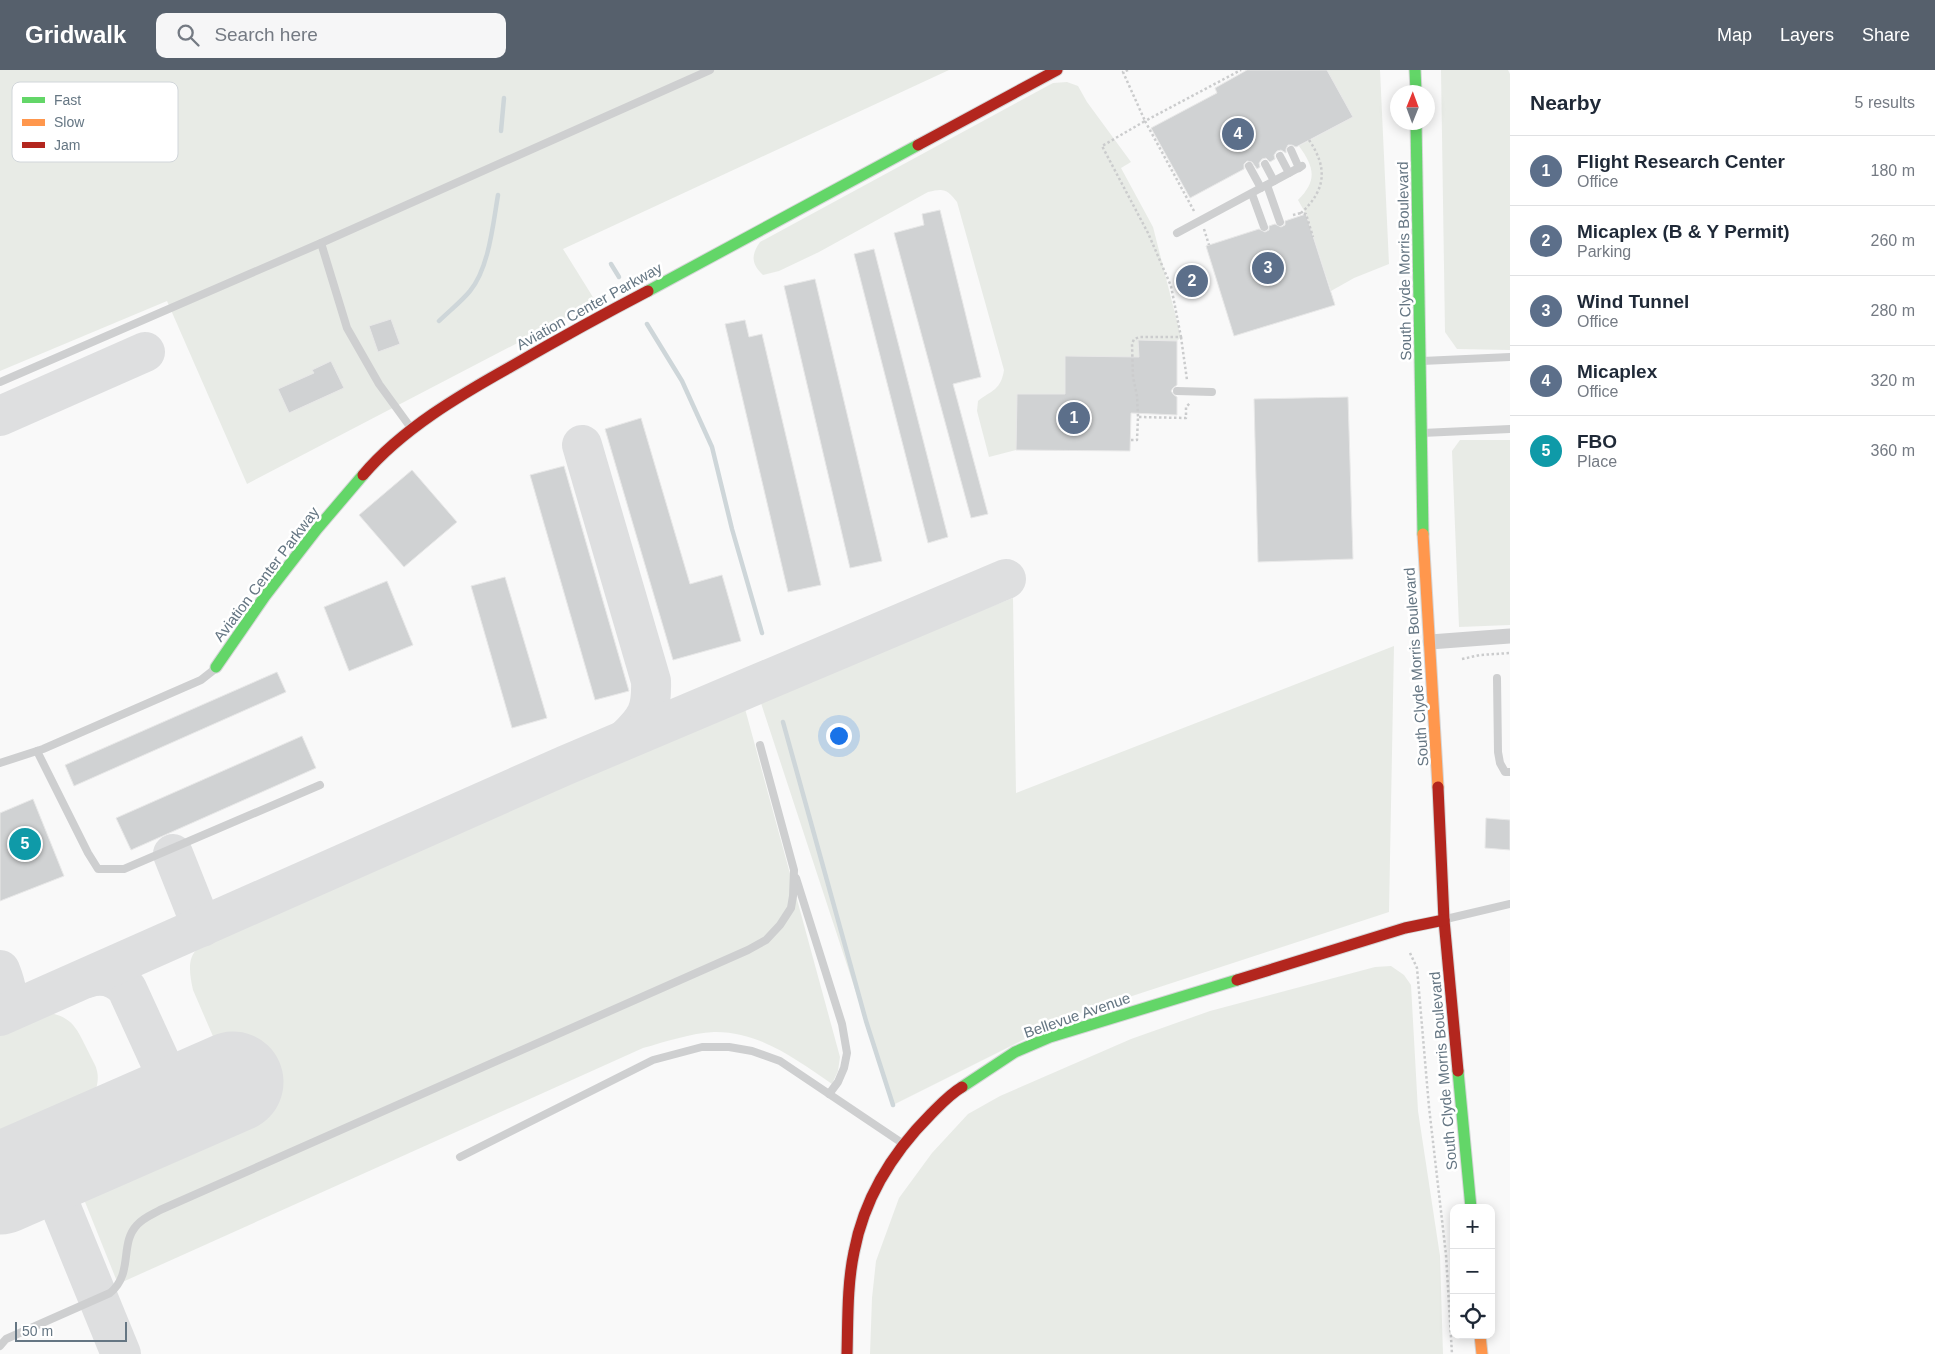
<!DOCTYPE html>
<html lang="en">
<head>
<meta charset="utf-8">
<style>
  body { margin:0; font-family:Helvetica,sans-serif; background:#f6f6f7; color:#1f2937 }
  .controls { position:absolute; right:15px; bottom:15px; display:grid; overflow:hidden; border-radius:10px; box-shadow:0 2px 12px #0003 }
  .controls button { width:45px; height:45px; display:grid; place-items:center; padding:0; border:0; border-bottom:1px solid #e0e1e3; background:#fff; color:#1f2937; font:25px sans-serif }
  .compass { position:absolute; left:1390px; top:15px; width:45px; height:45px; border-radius:50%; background:#fff; box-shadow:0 2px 12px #0003; rotate:1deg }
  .scale { position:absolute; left:15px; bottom:12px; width:112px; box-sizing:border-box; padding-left:5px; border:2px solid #657683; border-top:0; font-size:14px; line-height:18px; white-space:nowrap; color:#657683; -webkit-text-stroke:4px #fff; paint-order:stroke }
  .you { position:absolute; left:838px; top:665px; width:18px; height:18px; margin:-12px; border:4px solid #fff; border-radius:50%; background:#1a73e8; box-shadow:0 0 0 8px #1a73e833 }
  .badge { display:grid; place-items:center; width:32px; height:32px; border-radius:50%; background:#56606c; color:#fff; font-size:16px; font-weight:700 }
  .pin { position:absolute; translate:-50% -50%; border:2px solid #fff; box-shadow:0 1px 5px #0006 }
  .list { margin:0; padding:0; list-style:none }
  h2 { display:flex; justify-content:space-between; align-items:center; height:65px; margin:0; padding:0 20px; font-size:21px }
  h2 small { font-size:16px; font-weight:400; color:#747a83 }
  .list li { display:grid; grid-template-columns:32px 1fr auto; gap:15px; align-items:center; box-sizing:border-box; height:70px; padding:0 20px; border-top:1px solid #e0e1e3 }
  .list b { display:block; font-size:19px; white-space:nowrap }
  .list p { margin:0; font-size:16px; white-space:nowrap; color:#747a83 }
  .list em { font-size:16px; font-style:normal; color:#747a83 }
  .icon { flex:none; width:28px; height:28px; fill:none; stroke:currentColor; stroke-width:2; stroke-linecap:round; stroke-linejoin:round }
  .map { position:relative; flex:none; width:1510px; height:1284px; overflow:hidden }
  header { display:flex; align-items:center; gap:30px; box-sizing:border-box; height:70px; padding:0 25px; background:#56606c; color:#fff }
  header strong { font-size:24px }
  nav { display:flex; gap:28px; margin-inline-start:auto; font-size:18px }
  .search { width:350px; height:45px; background:#f6f6f7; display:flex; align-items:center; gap:12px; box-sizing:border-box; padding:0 18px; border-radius:10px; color:#747a83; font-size:19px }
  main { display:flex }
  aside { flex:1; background:#fff }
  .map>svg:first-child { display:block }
</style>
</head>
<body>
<header>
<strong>Gridwalk</strong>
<div class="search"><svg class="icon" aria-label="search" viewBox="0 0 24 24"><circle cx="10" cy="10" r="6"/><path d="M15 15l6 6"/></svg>Search here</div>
<nav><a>Map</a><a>Layers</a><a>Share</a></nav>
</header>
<main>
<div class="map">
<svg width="1510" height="1284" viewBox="0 0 1510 1284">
  <rect width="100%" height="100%" fill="#f9f9f9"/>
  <g fill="#e8ebe6">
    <path d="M0 0H949L563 179 596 232 247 414 167 231 0 301Z"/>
    <path d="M1327 0H1380L1389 194 1354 208 1331 221 1306 144 1298 130C1318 110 1314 97 1299 76L1353 47Z"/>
    <path d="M1441 0H1508L1510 4V280L1457 279 1445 262Z"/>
    <path d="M1067 12 1078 16 1087 32 1131 92 1121 98 1153 157 1181 267 1177 271 1139 270V288L1065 287V324H1017L1016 380 989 387 977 341 978 331C992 320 1001 320 1004 300L957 132C947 119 944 118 928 122L819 182 779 201 763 205C751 194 751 185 760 172L1053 13Z"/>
    <path d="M1460 370H1510V555L1459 557 1452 381Z"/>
    <path d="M1013 528 1016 723 1394 576 1389 842 1071 946 893 1035 759 627Z"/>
    <path d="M744 635 840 987 838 1001 832 1014C797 990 759 961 714 962 691 963 665 972 643 978L118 1214 81 1122 247 1045 193 920C185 885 192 875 226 866Z"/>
    <path d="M1391 896 1404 905 1411 915 1418 1041 1440 1186 1443 1284H870L872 1228 876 1191 899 1128 932 1083 968 1044 1000 1026 1131 969 1210 941 1375 897Z"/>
    <path d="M45 942C73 946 77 959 89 983 91 988 96 995 97 1001 100 1012 94 1025 90 1035L0 1075V960L34 945Z"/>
  </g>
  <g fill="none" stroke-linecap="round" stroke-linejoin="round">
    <g stroke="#ced6d9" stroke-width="4.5">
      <path d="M501 61 504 28"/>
      <path d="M611 194 619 207"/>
      <path d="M439 251C449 241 461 232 470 221 489 198 493 154 498 125"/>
      <path d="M647 254 682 311 712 377 732 459 762 563"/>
      <path d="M783 652 866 951 893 1035"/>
    </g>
    <g stroke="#dedfe0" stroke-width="40">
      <path d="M0 346 145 282"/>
      <path d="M582 375 651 611C652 640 647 649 626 669"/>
      <path d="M173 784 202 857"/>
      <path d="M0 900C6 915 11 930 0 944"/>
      <path d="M87 908C102 903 117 907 127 919L180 1035"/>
      <path d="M0 946 566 695 1006 509"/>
      <path d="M0 1116C23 1110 45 1116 60 1135L121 1284"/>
    </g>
    <path stroke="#dedfe0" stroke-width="101" d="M0 1114 233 1012"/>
  </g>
  <g fill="#d0d2d3" stroke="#e8e8e8">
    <path d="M1247 0H1327L1353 47 1296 77 1292 75H1288L1286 79V83L1281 80 1277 81 1274 85 1275 89 1270 92 1266 88 1262 89 1259 93 1260 97 1257 99 1252 92 1247 91 1244 94V99L1190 128 1151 58 1217 23 1215 18Z"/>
    <path d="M940 140 981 307 953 314 988 444 971 448 894 163 924 155 922 144Z"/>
    <path d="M1306 144 1335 235 1234 266 1206 176 1259 159 1265 162 1269 160V156L1275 154 1281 157 1285 155V151Z"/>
    <path d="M874 179 948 467 928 473 854 184Z"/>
    <path d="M815 209 882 491 850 498 784 216Z"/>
    <path d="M391 249 400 274 378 282 369 256Z"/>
    <path d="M745 250 749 267 762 264 821 515 788 522 725 254Z"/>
    <path d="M1138 270 1177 271V315L1173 318 1171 321 1174 325 1177 327V345L1131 343 1130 381 1016 380 1017 324H1065V286L1139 287Z"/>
    <path d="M331 291 344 318 289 343 278 319 314 303 312 300Z"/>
    <path d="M1348 327 1353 489 1258 492 1254 329Z"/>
    <path d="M641 348 690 514 722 505 741 571 673 590 605 359Z"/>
    <path d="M564 396 629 621 595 630 530 405Z"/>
    <path d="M412 400 457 452 404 497 359 445Z"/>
    <path d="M505 507 547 648 512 658 471 516Z"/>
    <path d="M387 511 413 575 349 601 324 537Z"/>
    <path d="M277 602 286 622 74 716 65 695Z"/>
    <path d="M302 666 316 698 131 780 116 748Z"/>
    <path d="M33 729 64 806 0 831V743Z"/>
    <path d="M1486 748 1510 750V780L1485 778Z"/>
  </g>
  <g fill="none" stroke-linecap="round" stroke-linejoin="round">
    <g stroke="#d5d6d7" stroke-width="13">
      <g id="fast">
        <path d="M1415 0 1416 22"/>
        <path d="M1416 52 1423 464"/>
        <path d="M648 221 918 75"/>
        <path d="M216 597 265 526 317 459 363 405"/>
        <path d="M1458 1001 1471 1138"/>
        <path d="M962 1017 1015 982 1050 967 1237 910"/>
      </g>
    </g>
    <g stroke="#d5d6d7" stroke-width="13">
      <g id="slow">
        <path d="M1423 464 1438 717"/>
        <path d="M1480 1265 1482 1284"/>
      </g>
    </g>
    <g stroke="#d5d6d7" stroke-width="13">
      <g id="jam">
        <path d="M918 75 1057 0"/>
        <path d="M363 405C402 359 460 325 512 296 557 270 602 245 648 221"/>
        <path d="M1438 717 1444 850 1458 1001"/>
        <path d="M1237 910 1405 858 1444 850"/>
        <path d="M847 1284C848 1250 847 1215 854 1182 864 1129 893 1082 931 1044 940 1035 950 1024 962 1017"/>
      </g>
    </g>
    <g stroke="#cbcccd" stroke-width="2.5" stroke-dasharray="2.5 2.5" stroke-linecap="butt">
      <path d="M1128 0 1123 2 1145 51 1102 76 1148 163 1171 216 1181 267H1140L1134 269 1132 274 1133 307 1137 326 1138 347"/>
      <path d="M1309 70C1328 98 1326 120 1301 143L1306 144 1313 167"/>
      <path d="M1194 141 1145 51 1241 0"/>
      <path d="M1293 145 1301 143"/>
      <path d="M1204 159 1209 175"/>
      <path d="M1181 267 1187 310"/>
      <path d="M1131 370H1137L1138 347 1186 348V337L1190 333"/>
      <path d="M1462 589 1480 585 1510 583"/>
      <path d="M1410 883 1417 898 1429 1037 1446 1185 1452 1284"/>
    </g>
    <g stroke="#cecfd0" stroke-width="8">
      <path d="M1291 80 1299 98"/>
      <path d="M1280 86 1289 103"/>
      <path d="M1265 94 1274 111"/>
      <path d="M1249 96 1261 118"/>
      <path d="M1267 115 1280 152"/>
      <path d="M1252 124 1264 157"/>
      <path d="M1177 163 1302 96"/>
      <path d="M321 173 347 258 379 314 411 358"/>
      <path d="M1422 291 1510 287"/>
      <path d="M0 312 321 173 710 0"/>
      <path d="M1177 321 1212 322"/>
      <path d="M1422 363 1510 359"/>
      <path d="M1497 608 1498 682 1500 693 1505 702H1510"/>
      <path d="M37 681 88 783 98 799H124L320 715"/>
      <path d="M0 693 43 679 201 610 215 599"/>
      <path d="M796 808 842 954 847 983 844 998 838 1012 829 1024"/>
      <path d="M1446 849 1510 834"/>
      <path d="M460 1087 653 990 702 977H729L752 981 780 991 902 1073"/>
      <path d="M0 1276 6 1269 110 1223C134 1203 119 1174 137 1155 143 1148 153 1144 160 1140L748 880 766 870 780 855 791 838 793 826 794 800 760 675"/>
    </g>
    <path stroke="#cecfd0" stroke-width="15" d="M1430 572 1510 566"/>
    <use href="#fast" stroke="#63d668" stroke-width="11"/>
    <use href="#slow" stroke="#ff974d" stroke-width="11"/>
    <use href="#jam" stroke="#b3261e" stroke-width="11"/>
  </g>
  <g text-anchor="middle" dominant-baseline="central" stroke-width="5" stroke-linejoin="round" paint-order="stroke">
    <g font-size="15" fill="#657683" stroke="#fff">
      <text transform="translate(1404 191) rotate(-91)">South Clyde Morris Boulevard</text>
      <text transform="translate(589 236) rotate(-29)">Aviation Center Parkway</text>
      <text transform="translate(266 504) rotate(-53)">Aviation Center Parkway</text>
      <text transform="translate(1416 597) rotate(-94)">South Clyde Morris Boulevard</text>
      <text transform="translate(1077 945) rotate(-19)">Bellevue Avenue</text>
      <text transform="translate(1443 1001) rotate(-95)">South Clyde Morris Boulevard</text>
    </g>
  </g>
  <rect x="12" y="12" width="166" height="80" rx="8" fill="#fff" stroke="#d1d6da" stroke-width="1"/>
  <rect x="22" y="27" width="23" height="6" fill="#63d668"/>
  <rect x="22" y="49" width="23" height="7" fill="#ff974d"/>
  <rect x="22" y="72" width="23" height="6" fill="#b3261e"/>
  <g font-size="14" fill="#657683">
    <text x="54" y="35">Fast</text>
    <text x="54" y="57">Slow</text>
    <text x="54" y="80">Jam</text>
  </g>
</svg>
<div class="controls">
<button>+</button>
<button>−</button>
<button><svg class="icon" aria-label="locate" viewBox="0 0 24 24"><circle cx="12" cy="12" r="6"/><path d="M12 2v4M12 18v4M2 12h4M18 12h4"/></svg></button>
</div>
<svg class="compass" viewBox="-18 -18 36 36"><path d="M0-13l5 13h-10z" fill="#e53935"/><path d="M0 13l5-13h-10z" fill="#747a83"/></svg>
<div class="scale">50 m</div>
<div class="you"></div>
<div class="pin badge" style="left:1074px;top:348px;background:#5c6f8a">1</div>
<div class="pin badge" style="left:1192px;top:211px;background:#5c6f8a">2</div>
<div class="pin badge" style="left:1268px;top:198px;background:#5c6f8a">3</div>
<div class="pin badge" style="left:1238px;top:64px;background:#5c6f8a">4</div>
<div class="pin badge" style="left:25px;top:774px;background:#0f9aa8">5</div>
</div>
<aside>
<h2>Nearby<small>5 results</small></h2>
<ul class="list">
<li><span class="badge" style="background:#5c6f8a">1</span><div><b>Flight Research Center</b><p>Office</p></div><em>180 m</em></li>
<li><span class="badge" style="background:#5c6f8a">2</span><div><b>Micaplex (B &amp; Y Permit)</b><p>Parking</p></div><em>260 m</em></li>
<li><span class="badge" style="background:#5c6f8a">3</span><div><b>Wind Tunnel</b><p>Office</p></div><em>280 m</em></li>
<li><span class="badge" style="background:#5c6f8a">4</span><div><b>Micaplex</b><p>Office</p></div><em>320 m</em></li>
<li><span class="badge" style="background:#0f9aa8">5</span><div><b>FBO</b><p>Place</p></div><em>360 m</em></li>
</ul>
</aside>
</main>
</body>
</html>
